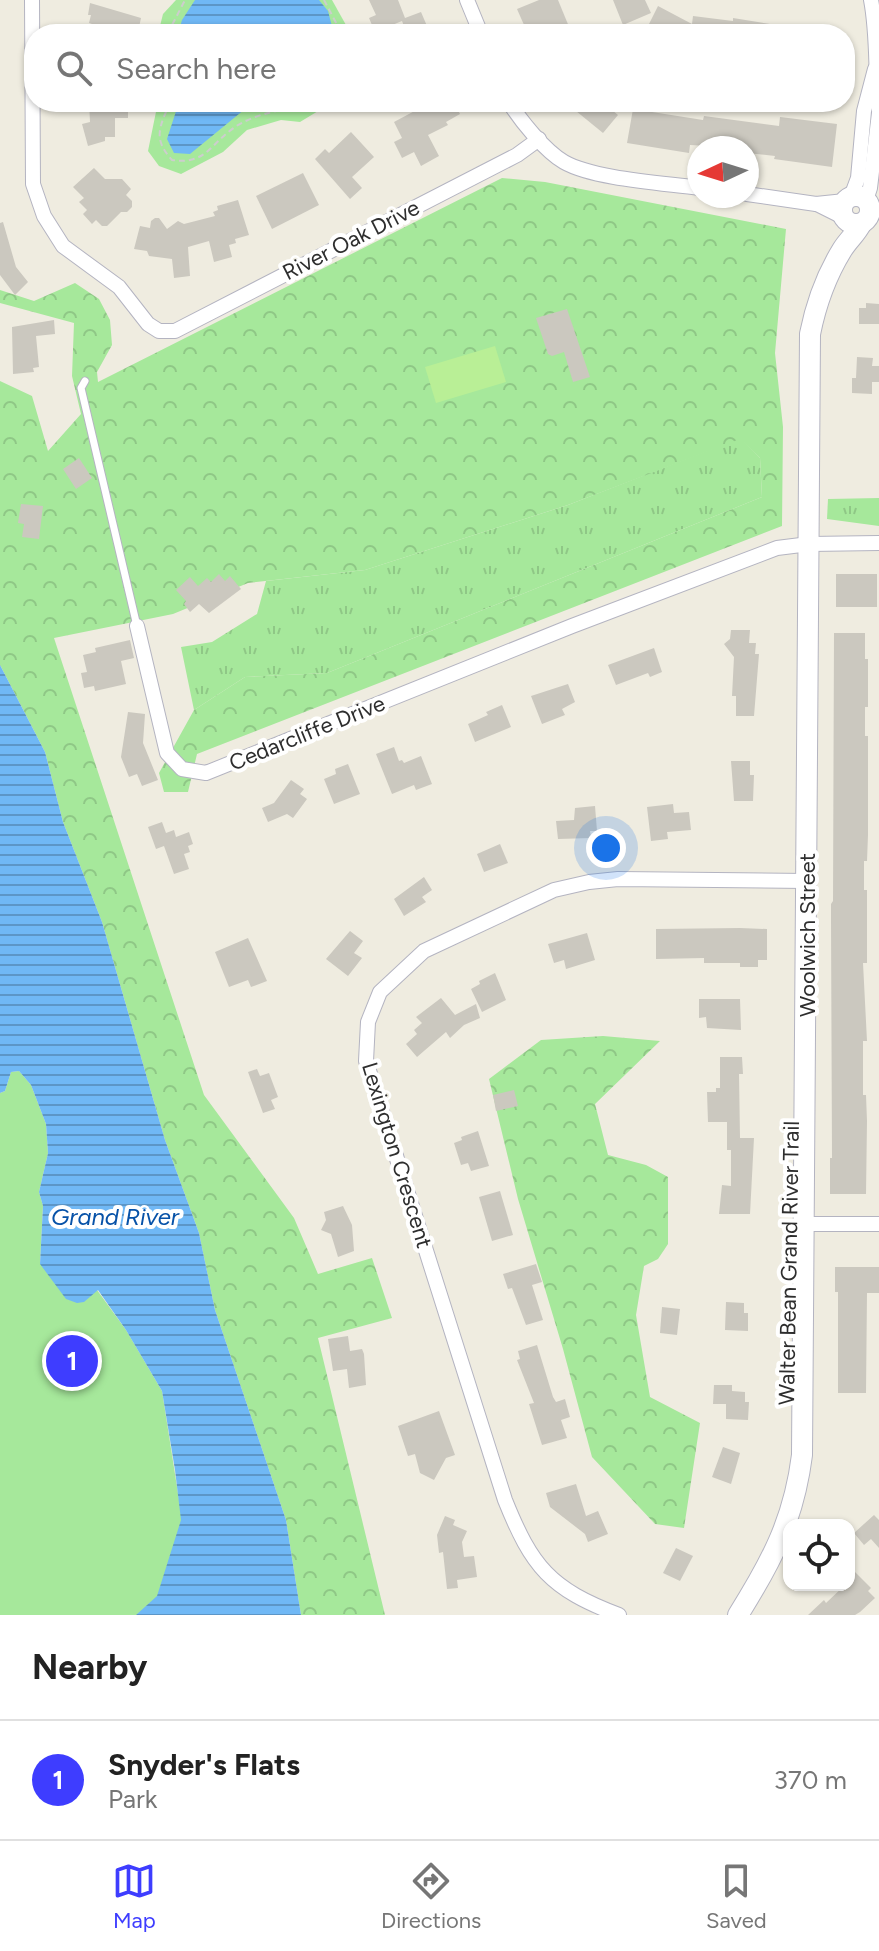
<!DOCTYPE html>
<html lang="en">
<head>
<meta charset="utf-8">
<style>
  body { margin:0; font-family:Figtree,sans-serif; background:#f6f6f6; color:#222 }
  .controls { position:absolute; right:24px; bottom:24px; display:grid; overflow:hidden; border-radius:16px; box-shadow:0 2px 6px #0004 }
  .controls button { width:72px; height:72px; display:grid; place-items:center; padding:0; border:0; border-bottom:2px solid #e0e0e0; background:#fff; color:#222; font:40px sans-serif }
  .compass { position:absolute; left:687px; top:136px; width:72px; height:72px; border-radius:50%; background:#fff; box-shadow:0 2px 6px #0004; rotate:266deg }
  .you { position:absolute; left:606px; top:848px; width:28px; height:28px; margin:-20px; border:6px solid #fff; border-radius:50%; background:#1a73e8; box-shadow:0 0 0 12px #1a73e833 }
  .badge { display:grid; place-items:center; width:52px; height:52px; border-radius:50%; background:#3e3dff; color:#fff; font-size:26px; font-weight:700 }
  .pin { position:absolute; translate:-50% -50%; border:4px solid #fff; box-shadow:0 2px 8px #0006 }
  .list { margin:0; padding:0; list-style:none }
  h2 { display:flex; justify-content:space-between; align-items:center; height:104px; margin:0; padding:0 32px; font-size:34px }
  h2 small { font-size:26px; font-weight:400; color:#767676 }
  .list li { display:grid; grid-template-columns:52px 1fr auto; gap:24px; align-items:center; box-sizing:border-box; height:120px; padding:0 32px; border-top:2px solid #e0e0e0 }
  .list b { display:block; font-size:30px; white-space:nowrap }
  .list p { margin:0; font-size:26px; white-space:nowrap; color:#767676 }
  .list em { font-size:26px; font-style:normal; color:#767676 }
  .icon { flex:none; width:44px; height:44px; fill:none; stroke:currentColor; stroke-width:2; stroke-linecap:round; stroke-linejoin:round }
  .map { position:relative; flex:none; width:879px; height:1615px; overflow:hidden }
  .search { position:absolute; background:#fff; box-shadow:0 2px 6px #0004; left:24px; right:24px; top:24px; height:88px; display:flex; align-items:center; gap:20px; box-sizing:border-box; padding:0 28px; border-radius:32px; color:#767676; font-size:30px }
  .sheet { height:224px; background:#fff }
  nav { display:flex; justify-content:space-around; align-items:center; box-sizing:border-box; height:112px; border-top:2px solid #e0e0e0; background:#fff; font-size:22px; color:#767676 }
  nav a { display:grid; justify-items:center; gap:4px }
  nav .on { color:#3e3dff }
  .map>svg:first-child { display:block }
</style>
</head>
<body>
<div class="map">
<svg width="879" height="1615" viewBox="0 0 879 1615">
  <defs>
    <pattern id="grass-tufts" width="24" height="20" patternUnits="userSpaceOnUse" patternTransform="scale(2)"><rect width="24" height="20" fill="#a6e89b"/><path d="M3 7l-1-3M5 7V3M7 7l1-3M15 17l-1-3M17 17v-4M19 17l1-3" fill="none" stroke="#8fc786"/></pattern>
    <pattern id="forest-crowns" width="20" height="18" patternUnits="userSpaceOnUse" patternTransform="scale(2)"><rect width="20" height="18" fill="#a6e89b"/><path d="M2 6a3 3 0 1 1 6 0M12 15a3 3 0 1 1 6 0" fill="none" stroke="#8fc786"/></pattern>
    <pattern id="water-rules" width="6" height="5" patternUnits="userSpaceOnUse" patternTransform="scale(2)"><rect width="6" height="5" fill="#70b8f5"/><path d="M0 2.5h6" fill="none" stroke="#5c96c7"/></pattern>
  </defs>
  <rect width="100%" height="100%" fill="#efece0"/>
  <g fill="url(#grass-tufts)">
    <path d="M740 438 760 458 762 497 327 673 245 677 194 710 181 647 212 642 257 614 266 581 365 570 568 505Z"/>
    <path d="M879 498V526L827 519 828 499Z"/>
  </g>
  <g fill="url(#forest-crowns)">
    <path d="M502 178 545 182 786 229 775 353 783 427 782 526 197 754 188 792H164L159 773 194 710 245 677 327 673 762 497 760 458 740 439 568 505 365 570 248 583 173 614 54 638 204 1095 294 1218 318 1274 372 1258 392 1318 318 1338 385 1615H301L286 1520 215 1310 199 1233 165 1140 102 922 63 822 45 752 0 665V381L32 396 48 451 81 414 72 376 74 323 0 303V290L34 301 75 283 99 299 110 320 112 345 97 372 98 382Z"/>
    <path d="M603 1036 660 1041 595 1104 608 1155 646 1165 668 1177V1244L658 1259 644 1266 636 1315 650 1397 700 1423 684 1528 655 1524 592 1457 563 1349 518 1199 489 1079 541 1040Z"/>
  </g>
  <g fill="#a6e89b">
    <path d="M176 0H332L351 34H158L163 14Z"/>
    <path d="M158 102H333L300 122 281 120 247 130 223 152 181 174 159 166 148 151Z"/>
    <path d="M19 1071 31 1085 46 1124 48 1153 39 1192 43 1206 40 1264 97 1290 126 1330 162 1391 197 1615H0V1093L5 1091 11 1072Z"/>
  </g>
  <path fill="#b9ef96" d="M495 346 506 382 436 403 425 367Z"/>
  <g fill="url(#water-rules)">
    <path d="M195 0H319L328 11 334 34H178L182 20Z"/>
    <path d="M179 102H301L245 109 190 154 174 153 167 139Z"/>
    <path d="M0 665 45 752 63 822 102 922 165 1140 199 1233 215 1310 286 1520 301 1615H136L157 1596 181 1520 175 1470 162 1391 126 1330 98 1290 84 1302 77 1303 66 1299 40 1264 43 1206 39 1192 48 1153 46 1124 31 1085 19 1071 11 1072 5 1091 0 1093Z"/>
  </g>
  <g fill="#cbc8bf">
    <path d="M369 0H398L405 18 421 12 427 26 407 34 402 21 375 32 369 18 376 15Z"/>
    <path d="M539 0H558L572 34H528L517 9Z"/>
    <path d="M613 0H645L651 13 623 25Z"/>
    <path d="M90 3 141 18 138 32 126 29 125 34H96L98 26 89 23 91 15H88Z"/>
    <path d="M658 6 692 24 693 16 733 21V18L789 27 788 34H655L646 30Z"/>
    <path d="M89 102H128V118H115V137H105V141L88 146 82 124 90 122Z"/>
    <path d="M424 102H454L460 114 446 122 448 125 428 135 439 156 421 166 414 152 402 158 394 142 402 138 394 122 422 107Z"/>
    <path d="M565 102H602L618 115 603 133Z"/>
    <path d="M633 109 703 120 704 116 779 126 780 117 837 124 832 167 774 159 775 156 747 153V148L690 145 689 153 627 143Z"/>
    <path d="M351 132 374 157 352 177 362 188 350 199 315 159 325 149 329 153Z"/>
    <path d="M94 168 105 179H122L131 189 126 195 132 201V207L127 212H121L107 226H102L96 220 92 224 83 214 87 210 79 202 84 198 73 187Z"/>
    <path d="M303 173 319 205 272 229 256 196Z"/>
    <path d="M238 200 249 235 235 239 236 243 229 245 232 257 214 262 209 241 188 247 190 276 174 278 172 259 149 256 147 251 134 249 140 226 150 228 151 221 155 218H159L167 229 178 221 184 224 215 216 213 212 218 210 217 206Z"/>
    <path d="M3 222 16 267 28 282 15 295 0 275V223Z"/>
    <path d="M866 303 879 304V324H859V308H866Z"/>
    <path d="M567 309 590 377 573 382 564 352 552 356 548 354 536 318Z"/>
    <path d="M54 320 55 334 36 336 39 367 33 368 34 372 13 374 12 327Z"/>
    <path d="M857 357 873 358 872 366H879V382H872V394L852 393V378H856Z"/>
    <path d="M79 458 92 478 76 489 63 469Z"/>
    <path d="M21 504 43 506 39 539 22 537 24 524 18 523Z"/>
    <path d="M219 574 225 581 230 576 241 589 209 613 199 604 190 612 184 604 186 601 176 590 190 577 198 586 207 578 211 582Z"/>
    <rect x="836" y="574" width="41" height="33"/>
    <path d="M731 630H750L749 643H756L755 654H759L754 716H736V696H732L734 657 724 644 730 639Z"/>
    <path d="M834 633H865V659H868V707H865V736H868V835L867 861H864V890H867V963H863L867 1041H863V1095H866L867 1121 866 1194H830V1158H832L831 919V904L833 901Z"/>
    <path d="M130 640 134 658 121 661 126 684 95 691 94 686 84 688 81 673 87 672 83 655 96 652 95 648Z"/>
    <path d="M654 648 662 672 650 677 648 673 616 685 608 665Z"/>
    <path d="M568 684 575 702 562 709 565 715 542 724 531 696Z"/>
    <path d="M502 705 511 727 475 742 468 724 488 715 486 712Z"/>
    <path d="M128 712 145 714 143 743 158 780 142 786 137 774 129 777 121 757Z"/>
    <path d="M394 747 399 761 402 760 404 763 421 756 432 784 416 790 414 785 392 794 376 754Z"/>
    <path d="M731 761H750V775H754L753 801H734Z"/>
    <path d="M348 764 360 794 334 804 324 779 336 774 335 769Z"/>
    <path d="M291 780 304 789 300 794 307 799 293 818 287 814 268 822 262 808 274 803Z"/>
    <path d="M673 804 674 813 689 812 691 830 667 832 668 839 651 841 647 807Z"/>
    <path d="M595 806 597 831H590L591 838 558 839 556 821 574 820 575 808Z"/>
    <path d="M162 822 166 833 174 830 176 837 189 832 193 844 188 846 190 852 184 854 189 869 174 874 164 846 156 849 148 827Z"/>
    <path d="M500 844 508 863 484 872 477 854Z"/>
    <path d="M424 877 432 890 422 897 426 902 404 916 394 899Z"/>
    <path d="M740 928 767 929V960H758V967H740V963H704V958L656 959V929Z"/>
    <path d="M350 931 363 941 354 953 362 958 348 976 326 959Z"/>
    <path d="M587 933 595 960 566 969 564 960 554 963 548 944Z"/>
    <path d="M248 938 267 981 251 987 248 980 229 987 215 952Z"/>
    <path d="M495 973 506 1000 482 1012 471 989 480 984 479 981Z"/>
    <path d="M441 998 455 1015 476 1004 480 1018 464 1025 450 1038 446 1032 417 1057 406 1044 417 1034 414 1030 422 1023 416 1017Z"/>
    <path d="M699 999H740L741 1030 707 1028 706 1017 699 1018Z"/>
    <path d="M720 1057H742L743 1074H739L740 1138H754L750 1214H719L722 1185 731 1186V1150H727V1122H708L707 1092H716V1088H720Z"/>
    <path d="M257 1069 260 1076 269 1073 278 1097 271 1100 275 1109 263 1113 248 1072Z"/>
    <path d="M514 1090 518 1106 496 1111 493 1095Z"/>
    <path d="M478 1131 489 1166 471 1171 468 1163 461 1165 454 1143 462 1140 461 1137Z"/>
    <path d="M500 1191 513 1235 492 1241 479 1197Z"/>
    <path d="M343 1206 352 1225 354 1251 338 1257 331 1234 321 1230 326 1220 324 1212Z"/>
    <path d="M536 1264 542 1282 532 1285 543 1320 526 1325 512 1288 508 1289 503 1274Z"/>
    <path d="M835 1267H879V1293H867L866 1393H838V1292H835Z"/>
    <path d="M726 1302 744 1303V1313H748V1331L725 1330Z"/>
    <path d="M662 1307 680 1309 677 1335 660 1333Z"/>
    <path d="M348 1336 350 1351 362 1349 364 1354 366 1385 349 1388 347 1369 333 1371 328 1339Z"/>
    <path d="M537 1345 553 1397 556 1402 565 1399 570 1417 561 1420 567 1438 542 1445 529 1404 534 1403 517 1360 520 1359 518 1351Z"/>
    <path d="M714 1385H732V1391L745 1392V1402H749L748 1420 726 1419V1404H713Z"/>
    <path d="M439 1411 455 1455 446 1458 434 1480 420 1473 415 1454 408 1456 398 1426Z"/>
    <path d="M723 1447 740 1453 731 1484 712 1477Z"/>
    <path d="M576 1484 586 1516 598 1511 608 1534 588 1542 585 1534 550 1507 546 1493Z"/>
    <path d="M874 1515 879 1520V1548L871 1539 864 1545 854 1533Z"/>
    <path d="M445 1516 455 1520 453 1525 467 1531 462 1542 464 1557 474 1556 477 1577 457 1580 458 1588 447 1589 443 1552 439 1553 437 1535Z"/>
    <path d="M676 1548 693 1556 680 1581 663 1573Z"/>
    <path d="M854 1571 871 1588 868 1591 875 1598 860 1612 855 1615H808L824 1600 826 1603 845 1585H849V1576Z"/>
  </g>
  <g fill="none" stroke-linecap="round" stroke-linejoin="round">
    <g stroke="#b4b4c1" stroke-width="9">
      <path id="lane" d="M85 381 81 388 137 626"/>
    </g>
    <g stroke="#b4b4c1" stroke-width="16">
      <g id="street">
        <path d="M32 0 33 184 44 216 63 246 119 287 148 324 159 331H175L517 155 539 139"/>
        <path d="M467 0 481 34"/>
        <path d="M871 0C878 36 875 73 879 110"/>
        <path d="M509 102C520 120 545 151 564 162 594 179 663 183 699 188"/>
        <path d="M747 194 816 204 845 201"/>
        <path d="M851 197 858 178 864 111 875 69"/>
        <path d="M866 200 870 188 879 113"/>
        <path d="M817 204 843 217"/>
        <path d="M137 626 167 753 182 769 206 773 572 626 777 548 809 544 879 543"/>
        <path d="M805 1224H879"/>
        <path d="M619 1615C550 1589 532 1567 505 1500L366 1061 368 1022 380 992 424 951 554 890 589 882 618 879 807 881"/>
      </g>
    </g>
    <g stroke="#b4b4c1" stroke-width="22">
      <g id="secondary">
        <circle cx="856" cy="210" r="14"/>
        <path d="M738 1615C772 1561 794 1519 802 1455L810 334C816 304 826 276 842 250 848 240 856 234 861 224"/>
      </g>
    </g>
    <g stroke="#cdcdcd" stroke-width="2" stroke-dasharray="6 4" stroke-linecap="butt">
      <path d="M324 0 342 34"/>
      <path d="M170 34V29L185 0"/>
      <path d="M170 102C160 127 152 138 172 160 206 165 210 144 235 127 246 119 268 112 282 110 292 107 303 109 312 102"/>
      <path d="M879 211V215"/>
    </g>
    <use href="#lane" stroke="#fff" stroke-width="7"/>
    <use href="#street" stroke="#fff" stroke-width="14"/>
    <use href="#secondary" stroke="#fff" stroke-width="20"/>
  </g>
  <g text-anchor="middle" dominant-baseline="central" stroke-width="8" stroke-linejoin="round" paint-order="stroke">
    <g font-size="22" fill="#2e2e2e" stroke="#fff">
      <text transform="translate(351 240) rotate(-27)">River Oak Drive</text>
      <text transform="translate(307 733) rotate(-22)">Cedarcliffe Drive</text>
      <text transform="translate(807 935) rotate(-90)">Woolwich Street</text>
      <text transform="translate(397 1155) rotate(73)">Lexington Crescent</text>
      <text transform="translate(789 1263) rotate(-89)">Walter Bean Grand River Trail</text>
    </g>
    <g font-size="24" font-style="italic" fill="#0752a8" stroke="#fff">
      <text x="115" y="1216">Grand River</text>
    </g>
  </g>
</svg>
<div class="controls">
<button><svg class="icon" aria-label="locate" viewBox="0 0 24 24"><circle cx="12" cy="12" r="6"/><path d="M12 2v4M12 18v4M2 12h4M18 12h4"/></svg></button>
</div>
<svg class="compass" viewBox="-18 -18 36 36"><path d="M0-13l5 13h-10z" fill="#e53935"/><path d="M0 13l5-13h-10z" fill="#767676"/></svg>
<div class="you"></div>
<div class="pin badge" style="left:72px;top:1361px">1</div>
<div class="search"><svg class="icon" aria-label="search" viewBox="0 0 24 24"><circle cx="10" cy="10" r="6"/><path d="M15 15l6 6"/></svg>Search here</div>
</div>
<section class="sheet">
<h2>Nearby<small></small></h2>
<ul class="list">
<li><span class="badge">1</span><div><b>Snyder's Flats</b><p>Park</p></div><em>370 m</em></li>
</ul>
</section>
<nav>
<a class="on"><svg class="icon" aria-label="map" viewBox="0 0 24 24"><path d="M3 6l6-2 6 2 6-2v14l-6 2-6-2-6 2zM9 4v14M15 6v14"/></svg>Map</a>
<a><svg class="icon" aria-label="directions" viewBox="0 0 24 24"><path d="M12 3l9 9-9 9-9-9zM9 14v-3h6M13 9l2 2-2 2"/></svg>Directions</a>
<a><svg class="icon" aria-label="saved" viewBox="0 0 24 24"><path d="M7 4h10v16l-5-4-5 4z"/></svg>Saved</a>
</nav>
</body>
</html>
